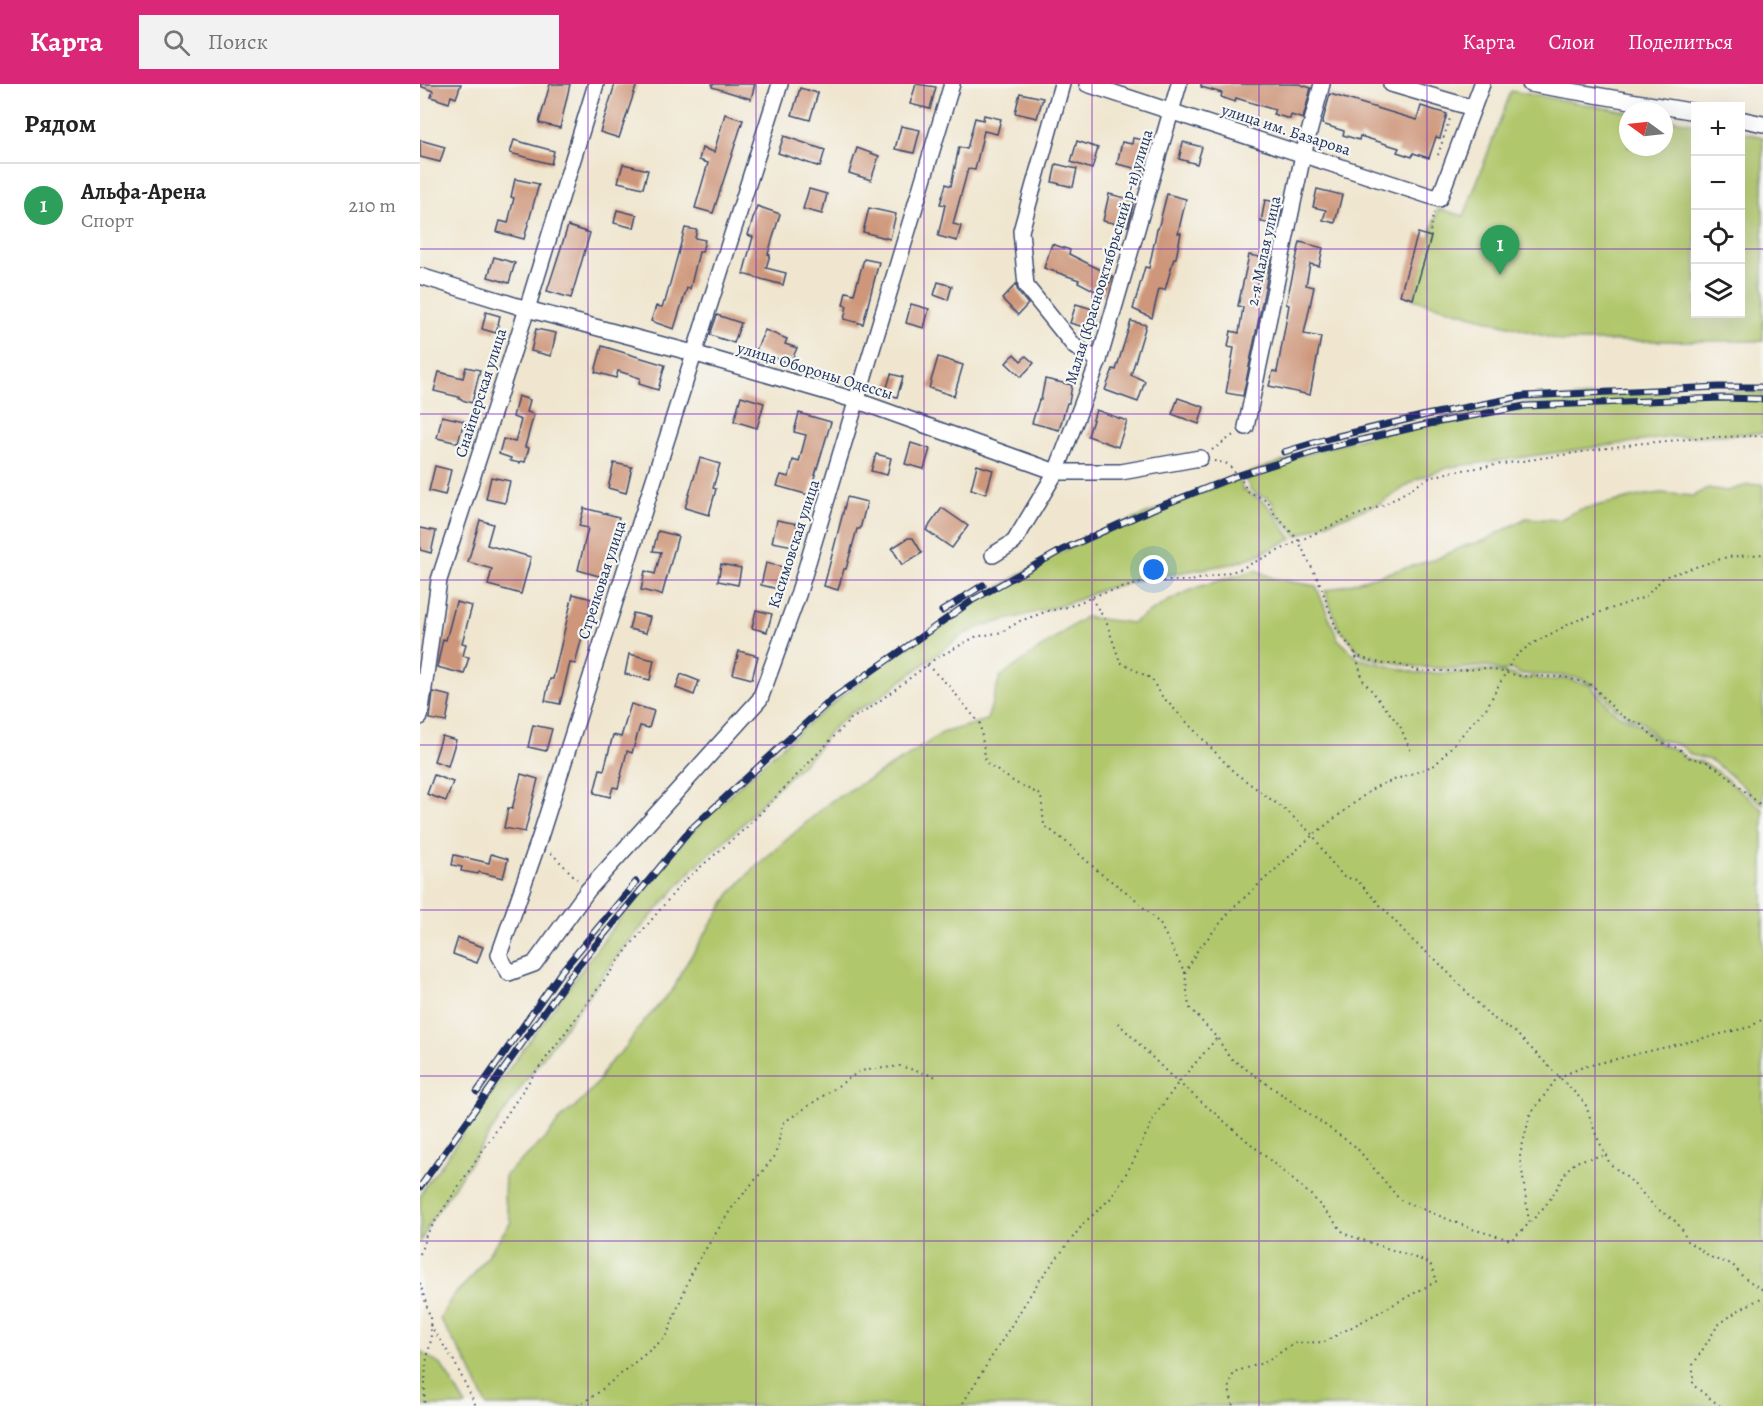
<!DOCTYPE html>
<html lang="ru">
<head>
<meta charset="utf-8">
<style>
  body { margin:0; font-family:Alegreya,serif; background:#f2f2f2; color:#222 }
  .controls { position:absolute; right:18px; top:18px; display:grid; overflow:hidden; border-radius:0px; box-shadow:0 6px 24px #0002 }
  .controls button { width:54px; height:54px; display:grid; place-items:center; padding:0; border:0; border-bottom:2px solid #e0e0e0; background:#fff; color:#222; font:30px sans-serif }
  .compass { position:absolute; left:1199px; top:18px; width:54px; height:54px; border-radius:50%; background:#fff; box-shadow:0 6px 24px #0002; rotate:285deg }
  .you { position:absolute; left:734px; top:486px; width:21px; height:21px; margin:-15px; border:4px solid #fff; border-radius:50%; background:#1a73e8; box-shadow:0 0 0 9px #1a73e833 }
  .badge { display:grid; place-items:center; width:39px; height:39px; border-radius:50%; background:#db2777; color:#fff; font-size:20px; font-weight:700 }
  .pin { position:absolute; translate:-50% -50px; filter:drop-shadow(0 2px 3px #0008) }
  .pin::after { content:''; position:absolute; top:32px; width:21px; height:18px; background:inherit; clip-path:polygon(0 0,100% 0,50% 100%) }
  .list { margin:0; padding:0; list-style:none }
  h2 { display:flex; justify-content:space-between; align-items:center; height:78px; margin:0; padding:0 24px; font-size:26px }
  h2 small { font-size:20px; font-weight:400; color:#767676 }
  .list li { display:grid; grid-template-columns:39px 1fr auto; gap:18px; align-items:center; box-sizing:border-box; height:84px; padding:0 24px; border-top:2px solid #e0e0e0 }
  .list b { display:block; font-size:22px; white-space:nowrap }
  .list p { margin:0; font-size:20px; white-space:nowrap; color:#767676 }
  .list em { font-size:20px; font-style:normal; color:#767676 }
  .icon { flex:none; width:33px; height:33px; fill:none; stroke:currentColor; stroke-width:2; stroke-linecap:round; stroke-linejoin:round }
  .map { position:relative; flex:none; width:1343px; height:1322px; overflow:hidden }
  header { display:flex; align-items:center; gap:36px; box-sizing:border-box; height:84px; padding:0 30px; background:#db2777; color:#fff }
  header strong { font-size:28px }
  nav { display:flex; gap:33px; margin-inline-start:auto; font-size:21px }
  .search { width:420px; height:54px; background:#f2f2f2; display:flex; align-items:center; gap:15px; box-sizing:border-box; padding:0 21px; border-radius:0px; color:#767676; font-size:22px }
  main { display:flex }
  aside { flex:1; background:#fff }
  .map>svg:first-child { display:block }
</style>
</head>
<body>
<header>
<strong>Карта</strong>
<div class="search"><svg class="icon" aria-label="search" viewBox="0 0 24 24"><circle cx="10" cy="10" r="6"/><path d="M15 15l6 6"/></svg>Поиск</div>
<nav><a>Карта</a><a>Слои</a><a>Поделиться</a></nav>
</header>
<main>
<aside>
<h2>Рядом<small></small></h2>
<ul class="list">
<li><span class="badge" style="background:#2e9e5b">1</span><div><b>Альфа-Арена</b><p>Спорт</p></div><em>210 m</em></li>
</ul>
</aside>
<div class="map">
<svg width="1343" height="1322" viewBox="0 0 1343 1322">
  <rect width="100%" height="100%" fill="#f6f6f2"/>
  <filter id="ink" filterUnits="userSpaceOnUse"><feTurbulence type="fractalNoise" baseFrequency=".0167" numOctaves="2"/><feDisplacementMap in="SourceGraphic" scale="12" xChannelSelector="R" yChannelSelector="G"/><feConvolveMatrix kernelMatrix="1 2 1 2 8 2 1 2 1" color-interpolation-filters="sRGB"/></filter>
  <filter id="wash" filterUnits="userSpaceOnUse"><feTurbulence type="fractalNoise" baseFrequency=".008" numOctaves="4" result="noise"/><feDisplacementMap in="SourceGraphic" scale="24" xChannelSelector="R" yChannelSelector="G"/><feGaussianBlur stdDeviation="1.35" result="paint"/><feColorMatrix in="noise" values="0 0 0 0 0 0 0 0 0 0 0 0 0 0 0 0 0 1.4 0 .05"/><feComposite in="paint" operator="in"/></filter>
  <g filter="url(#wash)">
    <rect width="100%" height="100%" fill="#f0e6cf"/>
    <g fill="#b1c76c" stroke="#667b65" stroke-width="1.5">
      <path d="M1091 7 1208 28V63H1244V34L1275 40 1276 230H1320L1321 48 1343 53V257H1142L993 215 1018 125 1044 132Z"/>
      <path d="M1299 307 1343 309V349L1252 353 1030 383 997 395 961 419 914 436 877 452 855 428 853 419 848 414 838 411 831 406 823 391C915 358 1010 334 1107 319 1170 309 1235 310 1299 307Z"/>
      <path d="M819 395 823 406 846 419 872 455 835 472 811 480 723 495 680 506 660 515 636 523 563 542 544 550 453 618 431 629 410 647 396 667 348 712 322 741 272 786 204 863 104 999 10 1138 0 1159C0 1146 0 1125 0 1113 3 1102 16 1088 23 1079 50 1039 78 999 107 960 163 884 218 804 284 736 378 641 485 557 601 490 670 450 745 422 819 395Z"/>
      <path d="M1343 400V720L1329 710 1323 702 1303 685 1290 676 1271 671 1261 662 1238 655 1221 637 1211 634 1196 625 1176 602 1159 594 1144 592 1101 590 1090 585 1082 587 1067 582 1036 585 997 583 946 573 938 567 926 551 919 546 905 507 1016 475 1044 462 1064 457 1106 434 1139 436 1158 426 1220 412 1241 409 1273 412 1288 404 1307 407 1328 401Z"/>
      <path d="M835 486 855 495 896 502 918 555 939 575 998 589H1038L1065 586 1090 590 1104 595 1113 593 1124 596 1146 595 1170 601 1195 629 1220 641 1240 660 1259 667 1264 674 1281 678 1297 687 1343 726V1322H67L49 1282 20 1235 32 1213 51 1194 91 1138 84 1114 85 1091 125 1055 143 1032 161 1018 178 998 186 983 206 963 220 942 254 904 263 885 310 810 333 785 411 717 485 674 522 649 567 636 580 593 665 533 712 539 752 515 778 503Z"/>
      <path d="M0 1267 22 1282 46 1322H0Z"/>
    </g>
    <g id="blocks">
      <g fill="#ce967a">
        <path d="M0 0H41L36 14 31 12 29 19 11 13 13 7 0 2Z"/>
        <path d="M130 0H150L140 44 119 39Z"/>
        <path d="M195 0H217L199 54 180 48Z"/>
        <path d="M292 0H335L331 15 292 3Z"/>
        <path d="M496 0 516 3 510 25 490 20Z"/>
        <path d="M781 0H879L891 4 883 35 871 31 870 35 853 30 855 26 816 14 815 18 801 13 802 9 781 3Z"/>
        <path d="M380 4 398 9 390 36 372 31Z"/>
        <path d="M600 9 623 14 617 34 595 29Z"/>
        <path d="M910 10 997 36 1001 22 1027 30 1020 54 1016 53 1009 74 993 69 992 73 977 68 979 64 940 52 939 56 923 51 924 47 902 40Z"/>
        <path d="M305 30 323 36 293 129 275 124 288 79 279 76 282 64 294 68Z"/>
        <path d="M564 31 581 35 577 50 564 47 555 86 548 85 533 140 541 142 537 157 518 152 525 121 520 120 526 100 531 102 539 63 547 65 555 34 563 36Z"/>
        <path d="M481 42 500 46 494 69 475 65Z"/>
        <path d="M364 52 405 66 400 83 358 69Z"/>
        <path d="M713 54 730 57 723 86 697 80 702 58 712 60Z"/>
        <path d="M0 56 25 63 20 78 0 73Z"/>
        <path d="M94 56 134 67 131 80 90 69Z"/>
        <path d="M657 57 678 64 672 85 651 78Z"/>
        <path d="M763 58 782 63 777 80 759 75Z"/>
        <path d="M437 64 459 72 451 96 429 89Z"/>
        <path d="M203 80 228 86 223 104 198 98Z"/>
        <path d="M636 80 657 85 653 103 632 98Z"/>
        <path d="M95 95 119 100 104 155 77 148 80 137 88 139 94 114 91 113Z"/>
        <path d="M389 105 407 110 402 130 383 125Z"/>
        <path d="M897 105 922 111 915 139 903 136 906 126 893 123Z"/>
        <path d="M689 110 714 116 708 142 683 137Z"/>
        <path d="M747 110 766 115 758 149H761L756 174H754L745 206 739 205 732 234 713 225 725 183 729 184 737 145H738Z"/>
        <path d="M845 116 863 119 858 141 841 138Z"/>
        <path d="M337 122 360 130 348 170 350 171 346 184 366 189 363 201 323 190 333 153 328 151Z"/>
        <path d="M449 124 476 130 470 155 443 148Z"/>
        <path d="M197 126 217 131 214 144 194 139Z"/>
        <path d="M148 142 170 149 151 214 127 207Z"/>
        <path d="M265 144 277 146 275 154 285 156 282 168H279L270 205 267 204 254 245 231 237 236 222 242 223 244 218H245Z"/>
        <path d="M998 149 1011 153 993 215 980 211Z"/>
        <path d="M880 158 903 164 899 182 890 180 886 201 894 203 884 250 901 253 890 311 849 302 853 287 857 288 869 221 866 220Z"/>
        <path d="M632 160 650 166 649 170 693 192 683 211 658 198 659 196 624 184Z"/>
        <path d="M829 171 851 175 823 312 806 309 814 264 808 263 811 247 819 249 823 223 818 222Z"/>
        <path d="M74 173 95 179 89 199 68 193Z"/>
        <path d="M444 175 459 178 443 240 424 235 427 222 423 221 426 208 434 210Z"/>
        <path d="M518 198 532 202 528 216 514 211Z"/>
        <path d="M596 200 598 208 608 220 598 231 582 215Z"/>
        <path d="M491 220 509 225 504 244 486 239Z"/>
        <path d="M656 220 676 226 671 245 650 239Z"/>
        <path d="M66 228 80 232 76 249 62 245Z"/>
        <path d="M297 231 321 239 314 259 290 251Z"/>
        <path d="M711 237 726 241 711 291 725 297 718 318 685 306 693 285 696 286Z"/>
        <path d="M116 245 136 249 131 272 111 267Z"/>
        <path d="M345 246 367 255 365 260 377 264 370 280 336 266Z"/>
        <path d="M182 262 245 281 238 306 219 300 220 294 198 287 196 294 175 288Z"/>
        <path d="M594 270 601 277 606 272 614 279 601 293 586 279Z"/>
        <path d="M518 273 543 281 534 312 509 304Z"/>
        <path d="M46 283 60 286 52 319 39 315V313L14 307 19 288 43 294Z"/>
        <path d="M471 290 483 293 477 313 465 310Z"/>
        <path d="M625 295 652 301 649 319H647L639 346 612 339 619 316H621Z"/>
        <path d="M98 312 110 316 107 328 114 330 105 363 109 364 105 378 101 377 100 379 90 377 91 374 79 370 83 355 95 358 101 336 93 333Z"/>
        <path d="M321 312 344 319 337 344 314 337Z"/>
        <path d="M758 314 784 323 779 340 752 330Z"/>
        <path d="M676 326 707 337 698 363 668 352Z"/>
        <path d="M379 329 411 338 389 411 357 402 361 391 369 393 373 376 379 378 386 351 374 348Z"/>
        <path d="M22 332 44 337 38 359 17 354Z"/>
        <path d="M491 359 510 365 504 385 485 380Z"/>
        <path d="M456 370 471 374 467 391 451 387Z"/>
        <path d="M280 374 300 380 293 404 296 405 289 431 265 424Z"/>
        <path d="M194 379 212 383 206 409 188 404Z"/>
        <path d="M557 381 573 386 566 410 551 405Z"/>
        <path d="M15 382 31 386 25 411 9 407Z"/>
        <path d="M71 393 90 397 85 419 66 415Z"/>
        <path d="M427 413 447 418 440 445H437L426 485H424L418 506 404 502Z"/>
        <path d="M164 424 199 433 182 493 158 486 168 444 159 442Z"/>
        <path d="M522 424 548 442 532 464 506 446Z"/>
        <path d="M60 436 73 440 67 461 111 473 101 510 68 501 72 485 48 478Z"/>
        <path d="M357 436 378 440 373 462 352 458Z"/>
        <path d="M0 444 16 447 11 469 0 466Z"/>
        <path d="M238 447 258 452 242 511 221 506 225 487 235 490 241 468 233 467Z"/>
        <path d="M488 454H493L502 469 482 481 472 464Z"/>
        <path d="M346 479 363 483 358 505 341 501Z"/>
        <path d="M301 480 321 484 318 501 298 497Z"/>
        <path d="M153 510 172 515 155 580 150 579 140 620 125 617 130 595H133Z"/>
        <path d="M36 518 52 522 42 559 46 560 43 572 49 573 44 590 17 583 23 555 26 556Z"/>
        <path d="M336 526 352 530 347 548 332 544Z"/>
        <path d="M213 529 230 533 226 549 209 545Z"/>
        <path d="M319 567 338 572 332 595 313 590Z"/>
        <path d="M209 570 234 576 230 596 205 590Z"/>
        <path d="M261 590 279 597 274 611 256 604Z"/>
        <path d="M13 608 31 612 26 638 10 635Z"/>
        <path d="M211 620 234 627 229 644 220 642 212 669 207 667 198 704 193 703 190 713 174 709 180 685 184 686 193 651 201 653Z"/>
        <path d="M113 641 132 645 126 667 108 663Z"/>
        <path d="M22 652 36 656 28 682 14 677Z"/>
        <path d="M101 690 118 695 105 748 84 744 88 724 92 725Z"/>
        <path d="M14 691 33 698 26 717 7 710Z"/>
        <path d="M71 770 88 775 83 794 59 788 58 790 41 787 42 783 32 781 34 771 69 779Z"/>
        <path d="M38 854 63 863 57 879 33 870Z"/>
      </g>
    </g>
  </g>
  <g filter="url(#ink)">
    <use href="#blocks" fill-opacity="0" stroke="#3b4a6f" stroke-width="1.5"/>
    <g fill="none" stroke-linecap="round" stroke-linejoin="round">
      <g stroke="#3b4a6f" stroke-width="18">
        <g id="minor">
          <path d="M360 0 119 756 79 871 89 889 114 880 168 806 340 615 378 511 532 0"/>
          <path d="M642 0 601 147 606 202 655 263 679 276"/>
          <path d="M667 0 1019 115 1062 0"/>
          <path d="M971 0 1053 24"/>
          <path d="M1110 0 1276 28"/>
          <path d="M1320 35 1343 40"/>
          <path d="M0 192 107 225 273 269 438 317 636 388H701L780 374"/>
          <path d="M826 343 883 71 902 0"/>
          <path d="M573 471 594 458 636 388 679 276 759 0"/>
          <path d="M0 633 19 496 107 225 176 0"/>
        </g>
      </g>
      <g stroke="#3b4a6f" stroke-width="2" stroke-dasharray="1.5 4.5" stroke-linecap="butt">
        <path d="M1018 71 1031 31"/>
        <path d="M1011 153 1010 143 1014 129"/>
        <path d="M792 366 815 350"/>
        <path d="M794 377 808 380 823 398 827 407 848 417 853 428 878 456 900 500 916 544 935 569 943 596 980 642 991 668"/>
        <path d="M671 514 686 537 700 578 732 595 739 609 814 688 869 729 893 751 907 773 924 793 937 796 994 858 1016 876 1070 932 1096 949 1165 1019 1176 1051 1190 1080 1210 1096 1236 1124 1254 1136 1262 1145 1267 1157 1294 1175 1312 1180 1323 1193 1343 1206"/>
        <path d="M935 569 942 574 964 580H977L999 587H1035L1066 584 1100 592 1144 593 1169 600 1174 603 1196 627 1207 635 1220 640 1241 659 1258 664 1270 674 1287 678 1304 689 1343 723"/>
        <path d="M507 581 529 602 560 640 566 679 596 699 621 711 624 741 645 757 680 789 712 812 740 840 765 889 769 923 797 954 758 999 734 1033 713 1078 691 1114 664 1139 619 1197 541 1322"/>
        <path d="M131 769 157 795"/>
        <path d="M765 889 777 867 813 824 893 751 955 703 1015 681 1067 623 1093 575 1108 562 1155 537 1225 513 1244 493 1307 473 1343 470"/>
        <path d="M698 939 751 992 892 1112 925 1150 1010 1179 1017 1197 904 1258 874 1259 846 1278 814 1288 809 1305 813 1322"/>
        <path d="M798 955 809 973 936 1063 980 1116 1052 1145 1091 1156C1104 1145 1117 1132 1128 1118 1150 1088 1141 1075 1186 1072"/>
        <path d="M1109 1138 1100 1071 1110 1031 1137 994 1163 983 1330 943 1343 935"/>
        <path d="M0 1170 6 1151 112 993 209 863 262 799 327 743 431 635 449 625 515 575 555 553 582 548 600 537 628 527 648 523 680 510 713 501 730 497H771L818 486 919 438 964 421 1009 394 1030 388 1214 360 1292 353 1343 352"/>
        <path d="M0 1199 10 1233 11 1256 6 1279 4 1322"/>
        <path d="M10 1241 34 1277 56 1322"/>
        <path d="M157 1322 175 1311 246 1253 273 1185 311 1125 355 1072 363 1039 440 987 480 982 517 993"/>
        <path d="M1300 1322 1273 1301V1281L1298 1241 1319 1226 1343 1213"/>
      </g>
      <use href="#minor" stroke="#fff" stroke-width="15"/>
      <g stroke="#1b2f5e" stroke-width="7">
        <g id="rail">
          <path d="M864 368 910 354 1006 331 1104 312 1298 303H1343"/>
          <path d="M522 527 563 501"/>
          <path d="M57 1008 141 888 216 798"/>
          <path d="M0 1103 150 892 272 744 412 615 553 516 642 466 733 425 819 391 911 363 1009 340 1105 322 1301 314 1343 315"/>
        </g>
      </g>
      <use href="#rail" stroke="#f6f6f2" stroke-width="4.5" stroke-dasharray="14" stroke-linecap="butt"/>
    </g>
  </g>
  <path fill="none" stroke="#7b2cbf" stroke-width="1.5" stroke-opacity="0.55" d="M168 0V1322M336 0V1322M504 0V1322M672 0V1322M839 0V1322M1007 0V1322M1175 0V1322M0 165H1276M1320 165H1343M0 330H1343M0 496H1343M0 661H1343M0 826H1343M0 992H1343M0 1157H1343"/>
  <g text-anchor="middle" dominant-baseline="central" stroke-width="4.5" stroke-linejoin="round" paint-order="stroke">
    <g font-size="16" fill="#1b2f5e" stroke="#f6f6f2">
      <text transform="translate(866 46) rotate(18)">улица им. Базарова</text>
      <text transform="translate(844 167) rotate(-78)">2-я Малая улица</text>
      <text transform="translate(689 173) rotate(-73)">Малая (Краснооктябрьский р-н) улица</text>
      <text transform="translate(395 287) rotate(17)">улица Обороны Одессы</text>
      <text transform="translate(61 309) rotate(-72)">Снайперская улица</text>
      <text transform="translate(374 460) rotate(-72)">Касимовская улица</text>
      <text transform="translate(182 496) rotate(-72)">Стрелковая улица</text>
    </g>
  </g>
</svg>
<div class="controls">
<button>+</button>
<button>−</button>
<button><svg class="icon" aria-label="locate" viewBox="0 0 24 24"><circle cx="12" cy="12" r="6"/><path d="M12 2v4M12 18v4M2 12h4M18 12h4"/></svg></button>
<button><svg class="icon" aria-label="layers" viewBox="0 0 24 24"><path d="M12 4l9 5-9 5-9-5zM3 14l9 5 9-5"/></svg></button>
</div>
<svg class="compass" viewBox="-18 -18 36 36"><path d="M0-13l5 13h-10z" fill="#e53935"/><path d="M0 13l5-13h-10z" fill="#767676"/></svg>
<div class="you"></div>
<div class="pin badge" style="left:1080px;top:191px;background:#2e9e5b">1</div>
</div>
</main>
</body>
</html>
